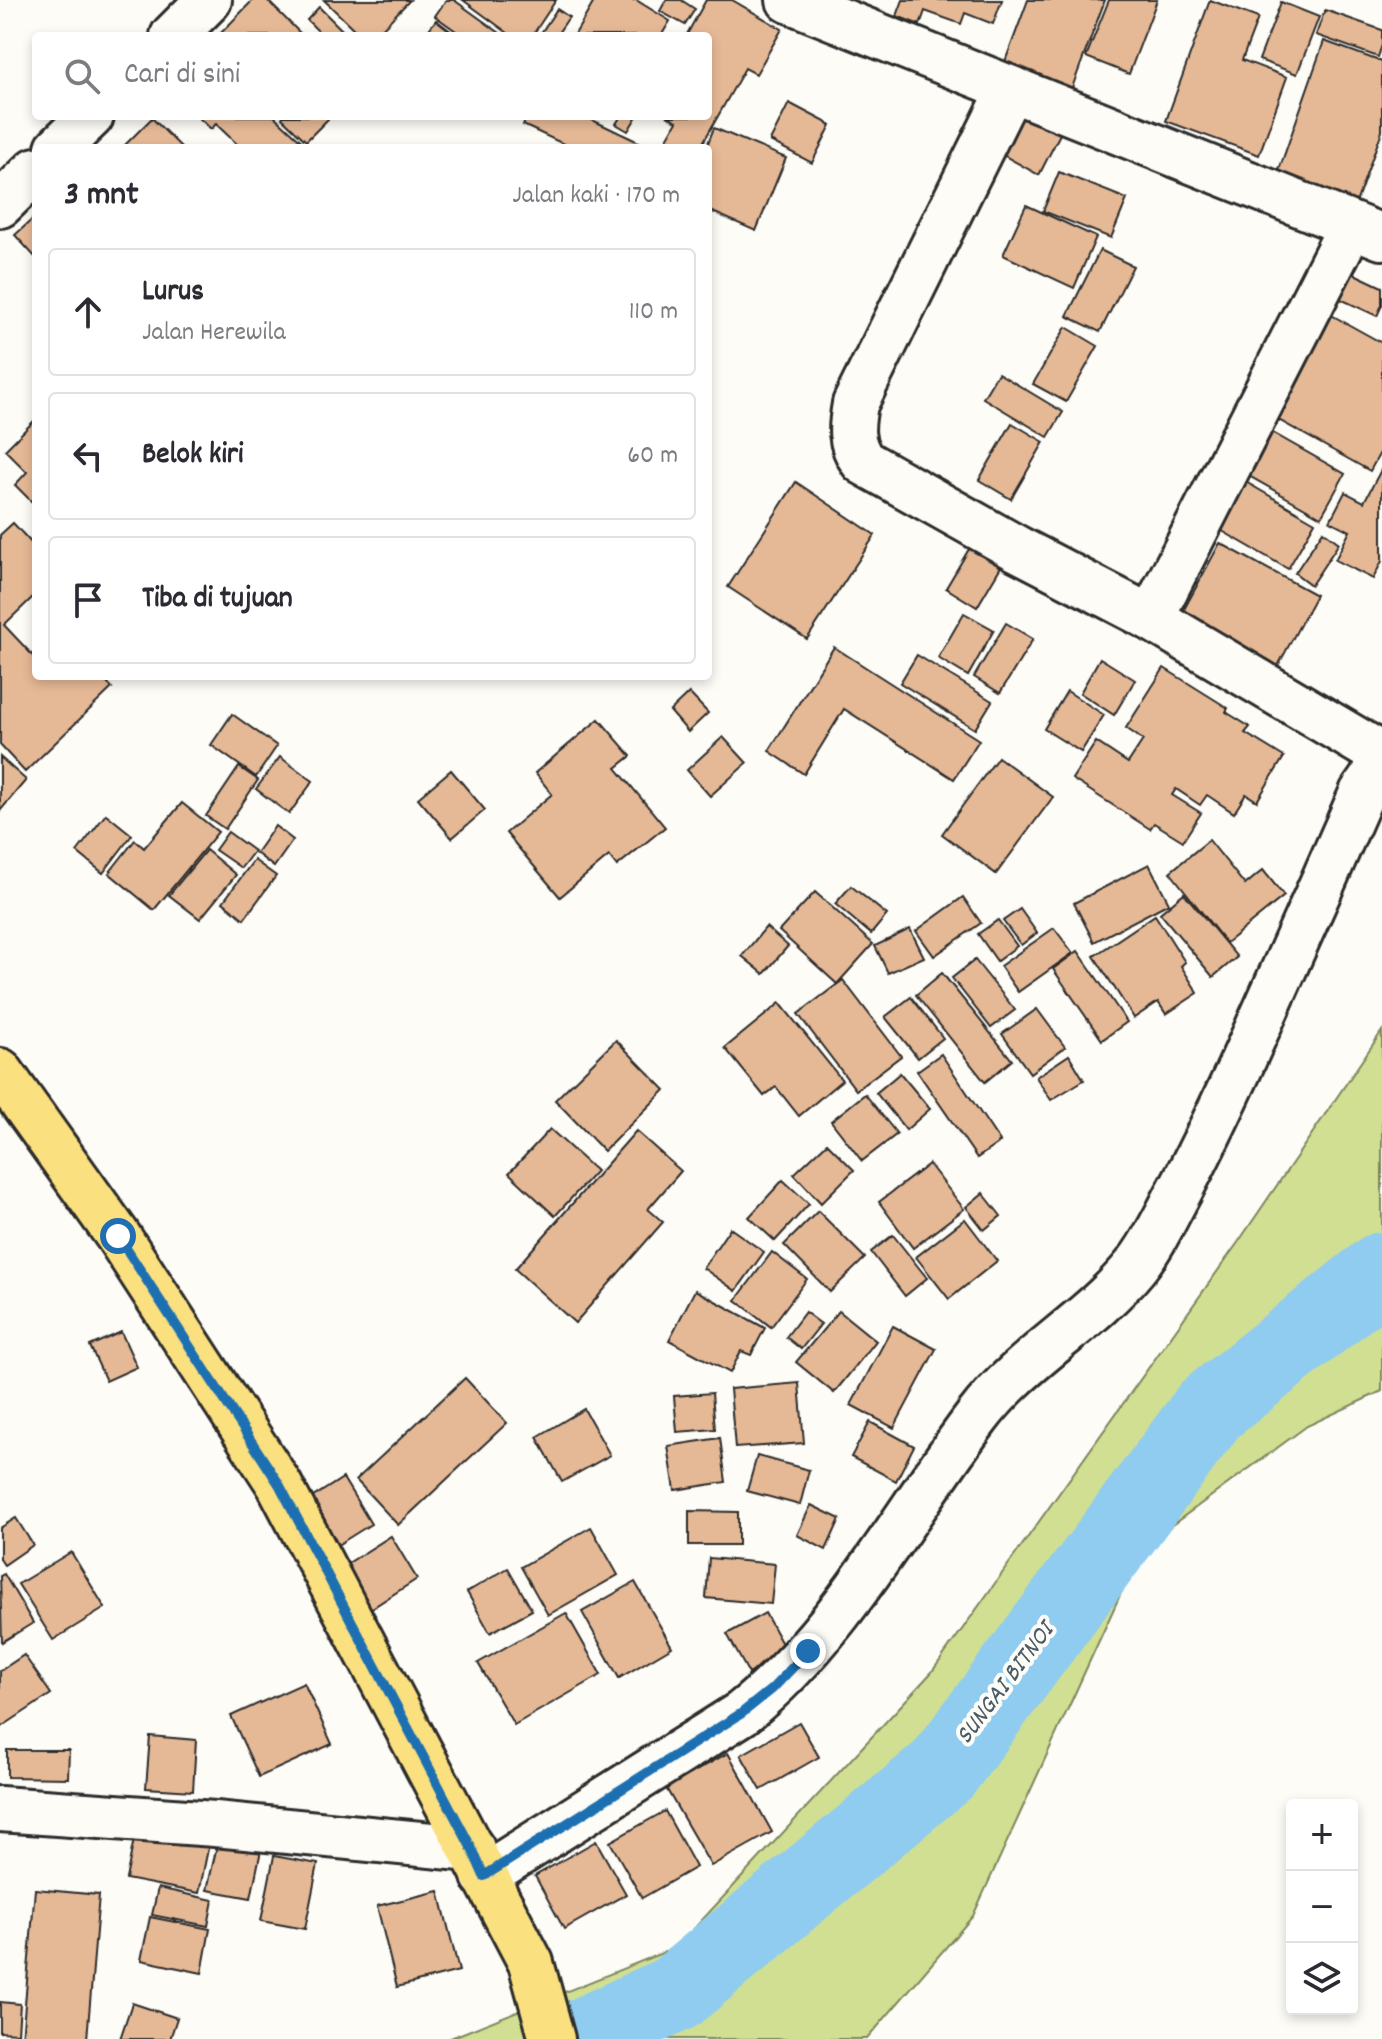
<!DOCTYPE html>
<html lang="id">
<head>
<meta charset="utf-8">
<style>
  body { margin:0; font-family:Dekko,sans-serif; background:#f7f7f7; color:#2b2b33 }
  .controls { position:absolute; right:24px; bottom:24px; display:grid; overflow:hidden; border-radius:8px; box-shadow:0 4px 12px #0003 }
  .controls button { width:72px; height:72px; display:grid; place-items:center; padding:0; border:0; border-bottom:2px solid #e1e1e2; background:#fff; color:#2b2b33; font:40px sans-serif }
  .stop { position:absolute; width:24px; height:24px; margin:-18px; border:6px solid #1f6fb2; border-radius:50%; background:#fff }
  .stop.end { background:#1f6fb2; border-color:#fff; box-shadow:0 2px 8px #0008 }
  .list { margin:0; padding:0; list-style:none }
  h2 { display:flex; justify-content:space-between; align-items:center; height:104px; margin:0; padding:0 32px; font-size:34px }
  h2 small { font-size:26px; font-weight:400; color:#7c7c81 }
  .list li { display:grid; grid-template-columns:52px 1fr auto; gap:24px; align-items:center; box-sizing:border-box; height:128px; margin:0 16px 16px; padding:0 16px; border:2px solid #e1e1e2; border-radius:8px }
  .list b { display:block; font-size:30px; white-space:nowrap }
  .list p { margin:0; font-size:26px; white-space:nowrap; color:#7c7c81 }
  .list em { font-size:26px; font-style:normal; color:#7c7c81 }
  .icon { flex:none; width:44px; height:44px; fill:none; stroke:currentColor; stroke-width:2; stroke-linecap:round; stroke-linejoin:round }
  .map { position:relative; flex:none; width:1382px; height:2039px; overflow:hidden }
  .search { position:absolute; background:#fff; box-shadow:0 4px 12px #0003; left:32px; top:32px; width:680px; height:88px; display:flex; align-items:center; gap:20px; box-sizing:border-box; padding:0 28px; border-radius:8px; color:#7c7c81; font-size:30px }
  .panel { position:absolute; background:#fff; box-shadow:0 4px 12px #0003; left:32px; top:144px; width:680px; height:536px; border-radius:8px }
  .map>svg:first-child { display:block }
</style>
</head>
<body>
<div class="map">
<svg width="1382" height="2039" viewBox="0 0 1382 2039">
  <rect width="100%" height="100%" fill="#fdfcf7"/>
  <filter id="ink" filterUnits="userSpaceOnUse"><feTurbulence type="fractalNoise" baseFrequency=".0125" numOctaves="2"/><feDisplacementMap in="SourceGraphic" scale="16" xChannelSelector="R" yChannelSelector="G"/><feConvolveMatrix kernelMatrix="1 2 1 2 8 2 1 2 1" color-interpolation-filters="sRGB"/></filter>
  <g filter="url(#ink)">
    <path fill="#d1df92" stroke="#7e855e" stroke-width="2" d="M1382 1031V1391L1307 1426 1142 1547 973 1916 867 2039H448L677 1947 931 1673 1239 1241Z"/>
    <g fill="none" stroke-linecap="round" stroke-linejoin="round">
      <path stroke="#90ccf0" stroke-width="78" d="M578 2039 676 1993 943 1770 1210 1409 1382 1271"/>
    </g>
    <g fill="#e6b996" stroke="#2b2b2b" stroke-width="2">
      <path d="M253 0H267L303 36H218Z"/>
      <path d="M324 0H410L375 36H361Z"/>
      <path d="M446 0H454L504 36H463L435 16Z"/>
      <path d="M463 0H556L532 36H512Z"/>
      <path d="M595 0H636L670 21 661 36H574Z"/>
      <path d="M666 0H681L695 9 685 25 660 11Z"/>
      <path d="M706 0H732L782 29 756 74 745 68 700 148H676L665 142 677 121 667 116H708V36H686Z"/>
      <path d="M903 0H1002L993 24 965 13 961 24 925 11 920 25 897 16Z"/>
      <path d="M1028 0H1105L1070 93 1003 67Z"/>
      <path d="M1109 0H1157L1129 74 1086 57Z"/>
      <path d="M1210 0 1258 18 1242 60 1287 77 1259 155 1166 121Z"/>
      <path d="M1281 2 1319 17 1297 74 1259 60Z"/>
      <path d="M319 7 348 36H323L307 20Z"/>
      <path d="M557 9 569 17 556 36H539Z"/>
      <path d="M1325 10 1382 30V45L1378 57 1316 35Z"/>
      <path d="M436 20 457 36H424Z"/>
      <path d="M1324 41 1382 62V131L1356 203 1277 176Z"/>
      <path d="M789 103 831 125 812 163 770 141Z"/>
      <path d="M1017 110 1061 132 1039 175 996 151Z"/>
      <path d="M197 116H274L308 147 241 148 216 124 211 129Z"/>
      <path d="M283 116H331L306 141 282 118Z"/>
      <path d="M527 116H584L651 148H572L523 125Z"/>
      <path d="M621 116H637L628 131 616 124Z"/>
      <path d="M152 118 182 148H122Z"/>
      <path d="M714 128 786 158 756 231 708 210 706 148Z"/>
      <path d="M1059 172 1127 199 1111 238 1043 211Z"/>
      <path d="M1026 205 1096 237 1074 288 1003 255Z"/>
      <path d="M36 216V258L15 235Z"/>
      <path d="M1100 250 1133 266 1100 332 1067 316Z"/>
      <path d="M1346 270 1382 287V305L1377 316 1334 296Z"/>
      <path d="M1326 312 1382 343V449L1370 471 1277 419 1306 364 1300 361Z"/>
      <path d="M1066 327 1098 346 1066 402 1033 384Z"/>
      <path d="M998 373 1063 412 1048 437 983 398Z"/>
      <path d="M36 419V506L15 485 27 472 5 450Z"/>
      <path d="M1012 423 1044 442 1011 499 979 480Z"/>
      <path d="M1266 429 1345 474 1321 517 1242 472Z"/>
      <path d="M1382 468V561L1373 579 1335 560 1350 531 1330 521 1345 492 1364 502Z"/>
      <path d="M1244 481 1315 522 1288 569 1217 528Z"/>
      <path d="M796 482 875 535 807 639 728 587Z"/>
      <path d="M13 523 36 548V594L4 625 36 659V676H100L112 688 25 772 0 745V535Z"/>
      <path d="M1323 531 1339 543 1311 585 1295 573Z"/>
      <path d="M1220 543 1316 595 1271 679 1175 626Z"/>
      <path d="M972 544 1003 563 977 607 946 588Z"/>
      <path d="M964 613 994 630 968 676 938 658Z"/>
      <path d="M1006 623 1033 639 1000 693 974 677Z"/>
      <path d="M834 647 979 740 954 779 844 709 804 774 769 751Z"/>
      <path d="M917 655 992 701 975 729 900 683Z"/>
      <path d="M1100 658 1135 680 1114 715 1080 693Z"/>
      <path d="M1164 668 1228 708 1226 712 1250 727 1245 733 1284 757 1257 801 1246 794 1234 813 1207 795 1200 805 1176 789 1172 795 1201 813 1183 841 1154 823 1150 829 1072 779 1096 742 1128 763 1143 740 1126 728Z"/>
      <path d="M1067 691 1104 715 1081 752 1044 729Z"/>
      <path d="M689 693 708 713 688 732 670 711Z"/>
      <path d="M232 714 277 746 256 777 211 745Z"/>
      <path d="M599 719 631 756 616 768 665 827 617 866 609 856 560 897 506 833 552 794 535 773Z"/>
      <path d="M723 737 747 763 710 796 687 770Z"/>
      <path d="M0 757 26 780 0 811Z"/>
      <path d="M280 757 313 781 289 814 256 789Z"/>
      <path d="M998 757 1053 797 996 874 942 834Z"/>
      <path d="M239 767 258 780 225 829 206 816Z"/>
      <path d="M451 770 485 810 452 838 418 798Z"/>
      <path d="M182 803 218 832 154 910 109 873 135 840 144 848Z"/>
      <path d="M106 814 132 835 103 873 77 852Z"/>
      <path d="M275 826 293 840 274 867 256 853Z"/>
      <path d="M228 832 254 851 241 868 215 850Z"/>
      <path d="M1209 840 1245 885 1263 870 1284 896 1226 943 1170 872Z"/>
      <path d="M206 850 236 875 200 919 169 895Z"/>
      <path d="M254 860 276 876 244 919 223 902Z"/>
      <path d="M1149 864 1169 903 1094 942 1074 903Z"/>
      <path d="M851 886 887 915 871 934 835 904Z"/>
      <path d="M815 892 873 944 837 984 779 931Z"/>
      <path d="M1184 893 1237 957 1213 977 1160 913Z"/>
      <path d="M963 897 981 923 934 956 916 931Z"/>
      <path d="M1020 909 1037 933 1021 945 1003 921Z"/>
      <path d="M1155 915 1185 962 1181 966 1198 993 1166 1014 1158 1002 1134 1018 1094 956Z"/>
      <path d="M998 920 1017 946 997 961 978 934Z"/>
      <path d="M766 927 788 946 764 974 742 956Z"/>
      <path d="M1054 928 1073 953 1018 992 1000 966Z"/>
      <path d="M910 929 924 957 888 973 875 946Z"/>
      <path d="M1078 951 1127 1022 1102 1040 1053 969Z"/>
      <path d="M975 960 1015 1010 991 1028 952 978Z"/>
      <path d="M942 973 1012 1060 985 1082 916 995Z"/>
      <path d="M843 980 901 1056 856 1090 798 1014Z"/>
      <path d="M911 997 943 1038 918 1058 885 1017Z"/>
      <path d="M780 1003 842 1080 799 1116 776 1087 764 1096 725 1048Z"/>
      <path d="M1037 1009 1065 1047 1030 1073 1002 1034Z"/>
      <path d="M616 1040 665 1090 604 1151 555 1100Z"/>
      <path d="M941 1054 1000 1142 977 1158 917 1071Z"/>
      <path d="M1069 1055 1084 1080 1051 1100 1036 1077Z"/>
      <path d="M900 1073 930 1109 906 1130 876 1093Z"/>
      <path d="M865 1094 897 1134 862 1161 831 1121Z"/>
      <path d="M550 1129 596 1171 555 1216 509 1173Z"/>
      <path d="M636 1131 681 1171 648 1209 663 1222 575 1323 515 1269Z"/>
      <path d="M827 1143 854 1170 821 1203 794 1174Z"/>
      <path d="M929 1164 964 1209 913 1248 879 1202Z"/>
      <path d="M783 1180 809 1204 775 1241 749 1217Z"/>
      <path d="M983 1193 1001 1216 984 1230 966 1207Z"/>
      <path d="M818 1211 865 1258 830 1292 784 1245Z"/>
      <path d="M965 1219 997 1261 949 1299 916 1257Z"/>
      <path d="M730 1228 764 1252 736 1291 703 1268Z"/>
      <path d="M893 1235 927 1278 905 1296 871 1252Z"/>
      <path d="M772 1252 807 1279 771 1327 736 1300Z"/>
      <path d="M695 1290 765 1328 751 1355 741 1351 730 1373 669 1340Z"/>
      <path d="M839 1311 876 1341 834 1393 796 1362Z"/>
      <path d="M805 1312 821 1324 801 1349 786 1337Z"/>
      <path d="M893 1326 936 1349 894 1428 851 1405Z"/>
      <path d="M121 1332 137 1367 106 1381 90 1346Z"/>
      <path d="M465 1378 507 1423 398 1525 356 1480Z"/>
      <path d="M799 1383 804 1443 735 1448 730 1389Z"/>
      <path d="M712 1393 715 1429 677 1432 674 1396Z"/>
      <path d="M584 1409 610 1455 562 1482 537 1437Z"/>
      <path d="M870 1422 914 1446 896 1481 851 1457Z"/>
      <path d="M720 1438 726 1482 675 1490 668 1446Z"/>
      <path d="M757 1456 809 1470 800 1505 747 1491Z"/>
      <path d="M343 1478 371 1524 328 1551 299 1506Z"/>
      <path d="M811 1505 840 1519 826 1550 797 1535Z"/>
      <path d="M689 1511 738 1512V1545H689Z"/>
      <path d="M16 1518 33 1545 4 1565 0 1559V1528Z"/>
      <path d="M591 1527 618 1575 548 1615 521 1567Z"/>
      <path d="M391 1536 417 1579 369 1610 342 1567Z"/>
      <path d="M71 1552 105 1608 53 1640 18 1584Z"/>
      <path d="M709 1558 775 1564 771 1604 706 1598Z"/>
      <path d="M508 1568 532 1610 490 1633 467 1592Z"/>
      <path d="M4 1574 33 1623 2 1642 0 1576Z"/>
      <path d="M635 1582 672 1647 619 1678 582 1612Z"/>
      <path d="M566 1613 601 1675 514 1725 478 1663Z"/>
      <path d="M765 1613 787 1653 749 1674 727 1634Z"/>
      <path d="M24 1655 51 1694 0 1728V1671Z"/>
      <path d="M304 1683 332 1744 259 1777 231 1716Z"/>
      <path d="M799 1722 819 1757 761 1790 741 1755Z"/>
      <path d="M150 1736 196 1740 193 1791 146 1788Z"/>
      <path d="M7 1750H69L68 1778 7 1777Z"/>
      <path d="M728 1753 772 1832 711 1866 666 1788Z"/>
      <path d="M665 1811 696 1867 642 1898 610 1842Z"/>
      <path d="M137 1824 210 1839 199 1893 126 1879Z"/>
      <path d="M218 1841 261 1850 251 1898 207 1890Z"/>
      <path d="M596 1841 626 1894 564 1929 535 1876Z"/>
      <path d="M274 1856 318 1864 305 1929 261 1921Z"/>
      <path d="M158 1888 213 1900 208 1926 152 1915Z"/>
      <path d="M35 1889 99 1895 87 2039H22Z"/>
      <path d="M439 1891 459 1971 397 1987 377 1906Z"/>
      <path d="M150 1917 210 1929 202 1973 141 1960Z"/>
      <path d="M0 2002 20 2004 18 2033 0 2032Z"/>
      <path d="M132 2003 177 2018 170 2039H120Z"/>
    </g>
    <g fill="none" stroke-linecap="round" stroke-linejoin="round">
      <g stroke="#2b2b2b" stroke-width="50">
        <g id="minor">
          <path d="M789 0 1382 237"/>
          <path d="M173 36 209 0"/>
          <path d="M1010 90 855 404C851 427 849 442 863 462L1018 549 1151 618 1382 755"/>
          <path d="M58 148 91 116"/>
          <path d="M0 205 36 170"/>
          <path d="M1151 618 1351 226"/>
          <path d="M0 1809 215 1824 472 1849"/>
          <path d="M484 1876 742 1713C842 1633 902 1516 978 1416 1022 1358 1089 1323 1135 1267 1153 1245 1165 1218 1178 1194 1199 1155 1218 1115 1237 1074 1279 981 1321 887 1362 793L1382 764"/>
        </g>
      </g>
      <g stroke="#2b2b2b" stroke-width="50">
        <path id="major" d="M0 1071 118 1236 279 1484 531 1963 552 2039"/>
      </g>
      <use href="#minor" stroke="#fdfcf7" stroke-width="44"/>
      <use href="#major" stroke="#fbe080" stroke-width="44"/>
    </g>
  </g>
  <g fill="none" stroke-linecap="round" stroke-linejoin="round" filter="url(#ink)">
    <path stroke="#1f6fb2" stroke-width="10" d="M118 1236 279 1484 472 1849 484 1876 742 1713 772 1689 808 1651"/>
  </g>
  <g text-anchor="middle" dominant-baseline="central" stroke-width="8" stroke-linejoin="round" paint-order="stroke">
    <g font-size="26" font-style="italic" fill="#495b66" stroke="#fdfcf7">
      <text transform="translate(1006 1684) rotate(-53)">SUNGAI BITNOI</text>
    </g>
  </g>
</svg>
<div class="controls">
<button>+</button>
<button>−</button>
<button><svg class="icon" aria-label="layers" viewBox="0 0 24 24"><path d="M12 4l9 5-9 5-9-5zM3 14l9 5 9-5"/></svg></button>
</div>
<div class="stop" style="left:118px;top:1236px"></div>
<div class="stop end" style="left:808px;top:1651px"></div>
<div class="search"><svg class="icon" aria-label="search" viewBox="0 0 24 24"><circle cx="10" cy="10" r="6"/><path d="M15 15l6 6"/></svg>Cari di sini</div>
<section class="panel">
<h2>3 mnt<small>Jalan kaki · 170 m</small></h2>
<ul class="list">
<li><svg class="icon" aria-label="ahead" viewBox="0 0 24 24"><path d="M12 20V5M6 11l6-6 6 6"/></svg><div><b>Lurus</b><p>Jalan Herewila</p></div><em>110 m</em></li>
<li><svg class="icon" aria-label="left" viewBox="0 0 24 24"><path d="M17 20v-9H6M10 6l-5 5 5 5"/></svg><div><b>Belok kiri</b></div><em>60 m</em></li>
<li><svg class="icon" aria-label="arrive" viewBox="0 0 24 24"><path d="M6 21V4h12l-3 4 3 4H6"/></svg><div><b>Tiba di tujuan</b></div></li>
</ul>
</section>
</div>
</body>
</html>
